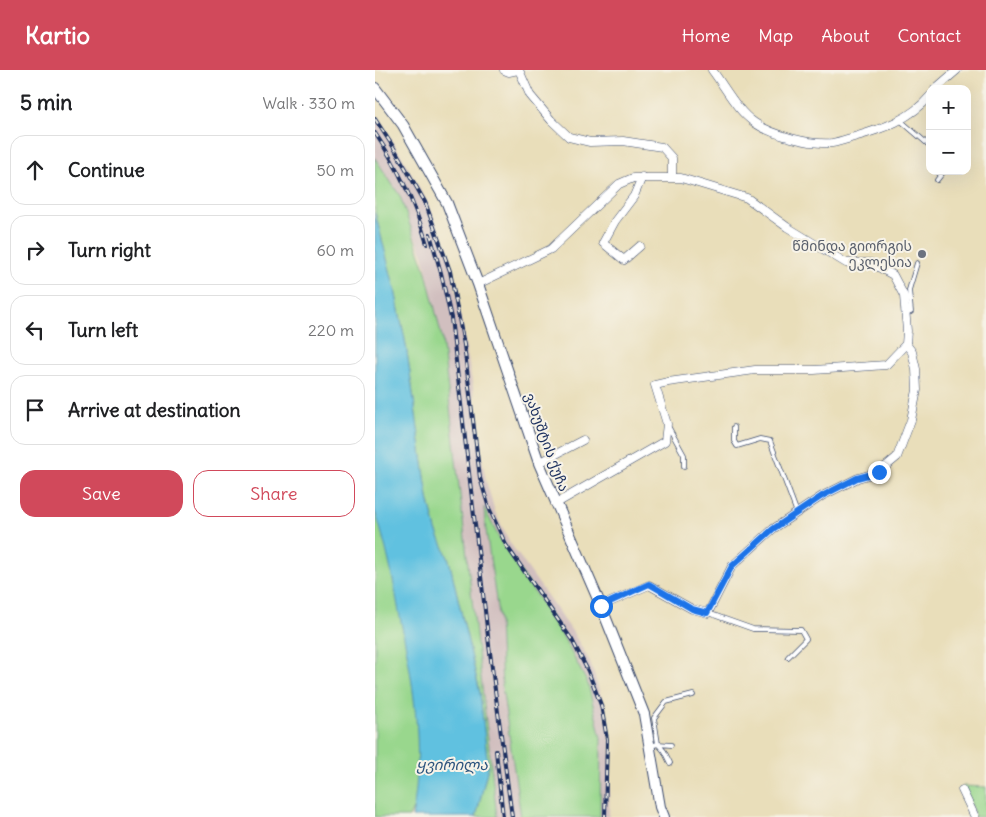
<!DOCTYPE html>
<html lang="en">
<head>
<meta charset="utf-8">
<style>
  body { margin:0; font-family:Delius,"Noto Sans Georgian",sans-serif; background:#f6f6f6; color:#202124 }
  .controls { position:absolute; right:15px; top:15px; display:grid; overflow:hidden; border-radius:10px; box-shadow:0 5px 20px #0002 }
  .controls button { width:45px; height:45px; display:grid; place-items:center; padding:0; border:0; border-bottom:1px solid #e0e0e0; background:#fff; color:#202124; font:25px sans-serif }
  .stop { position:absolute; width:15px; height:15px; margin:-11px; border:4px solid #1a73e8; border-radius:50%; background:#fff }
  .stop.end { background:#1a73e8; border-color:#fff; box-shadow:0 1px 5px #0008 }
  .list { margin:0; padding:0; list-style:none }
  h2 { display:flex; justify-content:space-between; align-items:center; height:65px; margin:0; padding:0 20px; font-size:21px }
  h2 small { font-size:16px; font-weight:400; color:#757577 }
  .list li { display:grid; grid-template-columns:32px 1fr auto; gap:15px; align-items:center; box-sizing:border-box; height:70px; margin:0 10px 10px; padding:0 10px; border:1px solid #e0e0e0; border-radius:15px }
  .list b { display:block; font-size:19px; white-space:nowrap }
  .list em { font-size:16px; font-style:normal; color:#757577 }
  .actions { display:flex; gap:10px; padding:15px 20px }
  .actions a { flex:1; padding:11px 0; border:1px solid #d1495b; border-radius:15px; text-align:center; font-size:18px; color:#d1495b }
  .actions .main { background:#d1495b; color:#fff }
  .icon { flex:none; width:28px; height:28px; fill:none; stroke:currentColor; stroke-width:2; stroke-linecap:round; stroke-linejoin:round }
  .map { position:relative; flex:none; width:611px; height:747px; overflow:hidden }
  header { display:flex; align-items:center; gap:30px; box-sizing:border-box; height:70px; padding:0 25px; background:#d1495b; color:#fff }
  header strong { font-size:24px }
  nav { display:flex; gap:28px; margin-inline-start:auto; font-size:18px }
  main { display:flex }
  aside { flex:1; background:#fff }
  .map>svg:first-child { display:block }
</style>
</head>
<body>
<header>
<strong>Kartio</strong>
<nav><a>Home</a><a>Map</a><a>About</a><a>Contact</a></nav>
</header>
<main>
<aside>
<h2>5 min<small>Walk · 330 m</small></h2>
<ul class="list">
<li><svg class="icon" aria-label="ahead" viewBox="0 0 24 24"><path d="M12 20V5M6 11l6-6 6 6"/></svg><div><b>Continue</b></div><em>50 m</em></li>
<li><svg class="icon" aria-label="right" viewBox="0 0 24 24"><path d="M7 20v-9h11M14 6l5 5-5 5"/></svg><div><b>Turn right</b></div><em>60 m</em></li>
<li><svg class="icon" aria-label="left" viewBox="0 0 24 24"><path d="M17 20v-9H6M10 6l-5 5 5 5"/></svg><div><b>Turn left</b></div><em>220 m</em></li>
<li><svg class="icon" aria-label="arrive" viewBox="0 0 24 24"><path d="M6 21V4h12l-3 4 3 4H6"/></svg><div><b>Arrive at destination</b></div></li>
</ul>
<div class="actions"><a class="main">Save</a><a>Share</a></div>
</aside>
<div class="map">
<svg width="611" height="747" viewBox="0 0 611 747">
  <rect width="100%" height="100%" fill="#f7f3e8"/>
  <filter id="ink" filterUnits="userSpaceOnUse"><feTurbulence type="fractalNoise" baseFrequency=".02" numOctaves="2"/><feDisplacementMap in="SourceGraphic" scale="10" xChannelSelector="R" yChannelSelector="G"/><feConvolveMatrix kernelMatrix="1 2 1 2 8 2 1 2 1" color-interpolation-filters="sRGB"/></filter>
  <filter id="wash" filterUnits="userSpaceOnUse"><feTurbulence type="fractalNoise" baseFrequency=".0096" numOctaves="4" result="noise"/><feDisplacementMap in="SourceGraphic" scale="20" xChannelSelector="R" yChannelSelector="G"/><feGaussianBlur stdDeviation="1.12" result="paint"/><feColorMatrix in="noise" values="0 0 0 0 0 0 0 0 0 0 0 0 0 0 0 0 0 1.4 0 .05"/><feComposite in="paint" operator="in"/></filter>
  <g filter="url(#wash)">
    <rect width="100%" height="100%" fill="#e9deba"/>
    <path fill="#d1bfbf" d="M0 45 26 85 54 136 75 188 98 318 102 362 111 411 120 442 135 473 197 561 215 592 228 633 236 674 234 747H225L226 668 213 614 184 559 134 487 110 439V453L124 551 127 617 146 747H122L118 720 113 697 97 525 87 452 67 268 48 185 36 158 25 126 0 88Z"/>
    <g fill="#99d78d" stroke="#5a8376">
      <path d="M0 88 25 126 51 202 67 268 122 747H101L113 697 105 623 74 490 61 460 53 428 31 275 20 220 0 143Z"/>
      <path d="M109 437 126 472 184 559 213 614 226 668 225 747H146L127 617 124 551 110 453Z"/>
      <path d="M0 441 46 554 44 726 34 747H0Z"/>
      <path d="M588 716 611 717V747H600L595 731Z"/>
    </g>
    <path fill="#61c1e0" stroke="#3e789f" d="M0 143 20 220 31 275 53 428 61 460 74 490 105 623 113 697 101 747H37C50 679 38 609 24 542 18 508 11 474 0 441Z"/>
  </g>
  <g filter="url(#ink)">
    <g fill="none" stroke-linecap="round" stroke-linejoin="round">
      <g stroke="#3a496c" stroke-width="5.5">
        <g id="service">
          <path d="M525 50 555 76"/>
          <path d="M562 110 569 101"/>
          <path d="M531 244 536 242 534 220 542 193"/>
          <path d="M293 356 309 385V396"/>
          <path d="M359 357V371L362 376 385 369 395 371 422 443"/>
          <path d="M333 543 378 559 426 560 431 569 413 587"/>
          <path d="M275 676 283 674 279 648 291 632 318 625"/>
          <path d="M295 693 289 681 283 674 296 675"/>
        </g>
      </g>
      <g stroke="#3a496c" stroke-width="9">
        <g id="minor">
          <path d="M129 0 134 2 143 0"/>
          <path d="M144 0 155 25 176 50 194 67 215 72 248 71 287 77 297 88V107"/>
          <path d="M337 0C350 17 362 41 380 53 397 65 436 75 457 73 464 72 472 69 479 67 507 59 536 49 555 26"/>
          <path d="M560 19 582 0"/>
          <path d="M265 176 249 190 228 173 240 151 259 126 267 107"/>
          <path d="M103 214 176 179 244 114 258 108H306L372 128 412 157 471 193H496L518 205 529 226 532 261 531 274 511 295 439 300H380L293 312 280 315 292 354 290 371 180 434"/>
          <path d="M164 393 208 370"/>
          <path d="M226 536 274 515 317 539 333 543 357 496 398 459 447 426 483 408 504 402 522 387 536 350 542 320 541 299 537 282 531 274"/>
          <path d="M587 720 600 747"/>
        </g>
      </g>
      <g stroke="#3a496c" stroke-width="12">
        <path id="tertiary" d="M0 18 28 55 72 133 103 214 164 393 226 536 269 644 285 737 289 747"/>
      </g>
      <use href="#service" stroke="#fff" stroke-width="4"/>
      <use href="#minor" stroke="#fff" stroke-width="8"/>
      <use href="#tertiary" stroke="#fff" stroke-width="10"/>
      <g stroke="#1b2f5e" stroke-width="4">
        <g id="rail">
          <path d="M0 49 19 78 50 132 75 201 89 275 105 408 114 438 131 475 197 570 213 601 226 635 232 669 230 747"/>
          <path d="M0 63C23 97 40 134 52 174"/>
          <path d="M55 164 66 203 76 248 114 575 137 747"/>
          <path d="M121 681 128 747"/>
        </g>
      </g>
      <use href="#rail" stroke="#f7f3e8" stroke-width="2" stroke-dasharray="5.5" stroke-linecap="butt"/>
    </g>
  </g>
  <g fill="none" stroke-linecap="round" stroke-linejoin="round" filter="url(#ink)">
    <path stroke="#1a73e8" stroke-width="6" d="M226 536 274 514 317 539 332 543 357 496 398 459 447 426 482 408 504 402"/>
  </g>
  <circle fill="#6b7280" stroke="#f7f3e8" stroke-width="2" cx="547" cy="184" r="5"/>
  <g text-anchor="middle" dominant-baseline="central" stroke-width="4" stroke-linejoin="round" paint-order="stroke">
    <g font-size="14" fill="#5b616d" stroke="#f7f3e8" text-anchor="end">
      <text x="537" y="176">წმინდა გიორგის<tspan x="537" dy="16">ეკლესია</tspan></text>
    </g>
    <g font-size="14" fill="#1b2f5e" stroke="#f7f3e8">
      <text transform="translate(172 372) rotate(70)">ვახუშტის ქუჩა</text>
    </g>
    <g font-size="15" font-style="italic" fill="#2c547e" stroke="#f7f3e8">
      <text x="77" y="694">ყვირილა</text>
    </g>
  </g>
</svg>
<div class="controls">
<button>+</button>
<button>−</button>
</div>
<div class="stop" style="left:226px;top:536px"></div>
<div class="stop end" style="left:504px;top:402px"></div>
</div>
</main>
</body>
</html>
